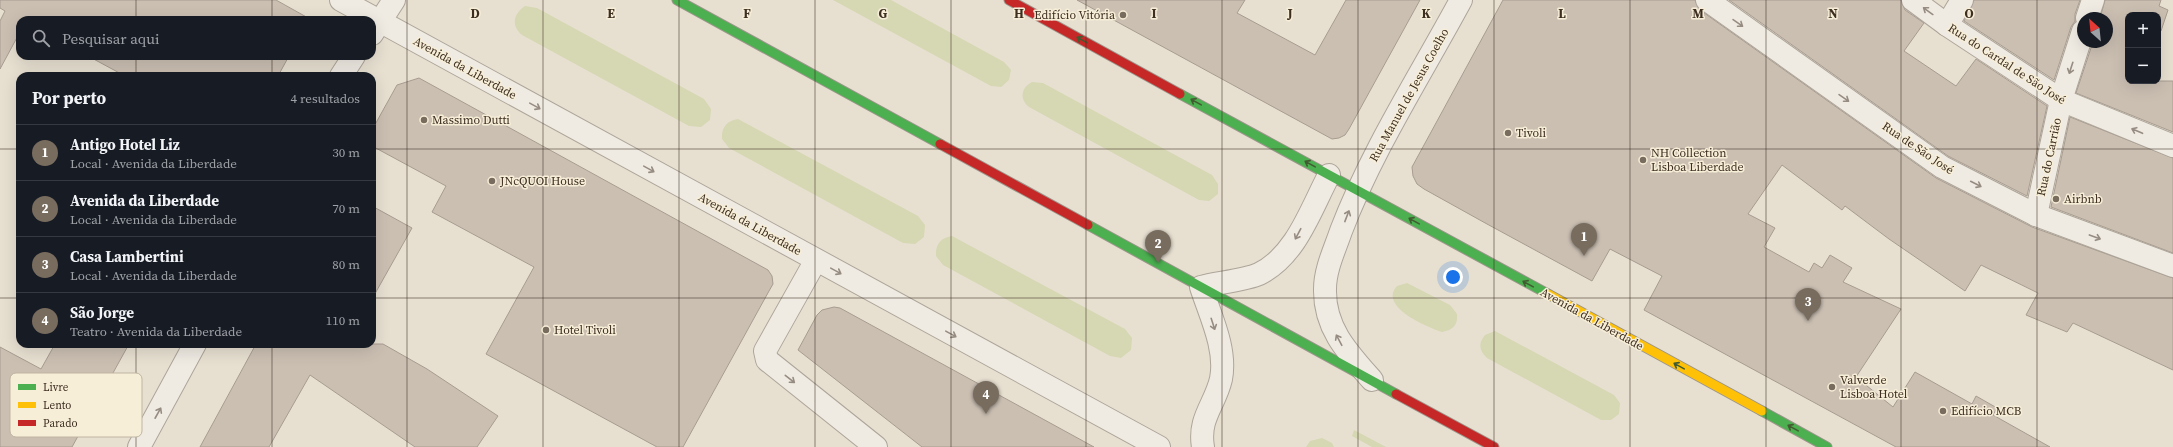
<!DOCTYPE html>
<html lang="pt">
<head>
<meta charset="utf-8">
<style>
  body { margin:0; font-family:"Source Serif 4",serif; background:#242831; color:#f1f3f6 }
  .controls { position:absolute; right:12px; top:12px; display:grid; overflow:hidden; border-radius:8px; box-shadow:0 4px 16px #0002 }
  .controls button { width:36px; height:36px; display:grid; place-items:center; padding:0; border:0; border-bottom:1px solid #363941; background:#171b24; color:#f1f3f6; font:20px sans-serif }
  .compass { position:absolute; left:2077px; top:12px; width:36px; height:36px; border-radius:50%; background:#171b24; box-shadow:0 4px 16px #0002; rotate:333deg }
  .you { position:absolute; left:1453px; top:277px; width:14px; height:14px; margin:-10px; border:3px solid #fff; border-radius:50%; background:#1a73e8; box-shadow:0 0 0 6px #1a73e833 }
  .badge { display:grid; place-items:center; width:26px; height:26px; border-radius:50%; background:#786c5e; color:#fff; font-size:13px; font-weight:700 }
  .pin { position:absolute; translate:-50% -33px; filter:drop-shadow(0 1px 2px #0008) }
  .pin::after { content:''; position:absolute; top:21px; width:14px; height:12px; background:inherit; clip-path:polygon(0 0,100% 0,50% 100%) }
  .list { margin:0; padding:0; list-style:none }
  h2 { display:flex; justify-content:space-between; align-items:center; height:52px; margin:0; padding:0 16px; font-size:17px }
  h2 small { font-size:13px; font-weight:400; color:#9ea1a6 }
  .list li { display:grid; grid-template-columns:26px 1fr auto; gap:12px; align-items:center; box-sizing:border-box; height:56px; padding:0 16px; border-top:1px solid #363941 }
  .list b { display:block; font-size:15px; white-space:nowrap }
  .list p { margin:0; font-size:13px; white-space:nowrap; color:#9ea1a6 }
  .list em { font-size:13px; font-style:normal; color:#9ea1a6 }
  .icon { flex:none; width:22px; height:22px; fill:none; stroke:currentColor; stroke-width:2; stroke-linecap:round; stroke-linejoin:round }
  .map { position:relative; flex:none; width:2173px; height:447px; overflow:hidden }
  .search { position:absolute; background:#171b24; box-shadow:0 4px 16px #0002; left:16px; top:16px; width:360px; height:44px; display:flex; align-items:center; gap:10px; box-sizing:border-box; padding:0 14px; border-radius:12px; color:#9ea1a6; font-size:15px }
  .panel { position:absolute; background:#171b24; box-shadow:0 4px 16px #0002; left:16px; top:72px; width:360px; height:276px; border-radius:12px }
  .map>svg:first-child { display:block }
</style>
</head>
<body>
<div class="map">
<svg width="2173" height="447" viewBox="0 0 2173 447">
  <rect width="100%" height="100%" fill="#e7e0d1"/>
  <g fill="#d6d7b3">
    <path d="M833 0H891L1004 62 1011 70 1009 80 1001 87 991 86Z"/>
    <path d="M525 6 537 8 704 99 711 109 710 120 701 127 689 126 522 35C511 26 513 14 525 6Z"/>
    <path d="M1032 82 1043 83 1212 175 1218 184V194L1209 201 1199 200 1029 107C1019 99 1021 88 1032 82Z"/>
    <path d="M738 119 918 216 925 225 924 237 915 244 903 243 729 148 722 139C721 127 727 121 738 119Z"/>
    <path d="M952 236 1125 329 1132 338 1131 350 1121 358 1110 356 943 265 936 256C935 244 941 238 952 236Z"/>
    <path d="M1407 283 1450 305 1457 314C1458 325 1453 330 1442 332 1426 327 1378 306 1397 286Z"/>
    <path d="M1495 331 1614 395 1620 403 1619 414 1611 420H1601L1487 358C1479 351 1478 343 1485 335Z"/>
    <path d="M1354 430 1386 447H1372L1352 436Z"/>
    <path d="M1322 438 1332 443 1334 447H1306L1310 441Z"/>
  </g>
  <g fill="#cbbfb2" stroke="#a89c90">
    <path d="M0 0H276L310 19 20 20V32L0 69V21L5 11 0 8Z"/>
    <path d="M1077 0H1245L1237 13 1315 55 1346 0H1420L1349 129 1345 135 1339 138 1332 139Z"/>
    <path d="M1503 0H1695L1700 10 1936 178 2032 227 2173 278V370L2073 323 2067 332 2026 315 2038 293 1981 265 1965 291 1889 239 1845 206 1842 210 1782 165 1748 214 1775 228 1764 247 1809 272 1814 263 1822 268 1830 255 1852 268 1843 282 1901 309 1856 377 1893 407 1915 372 1972 404 1976 396 1997 408 1993 415 2050 447H1896L1644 310 1662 276 1610 249 1592 281 1487 224 1424 189 1417 184 1413 176 1412 167Z"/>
    <path d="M1729 0H1901L1905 10 1924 23 1904 51 1956 86 1976 59 2047 106 2027 196 1948 156Z"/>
    <path d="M1974 0H2080L2075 14V21L2071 27 2054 80 1964 21Z"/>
    <path d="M2105 0H2161L2159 6 2168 10 2161 31 2158 29V15H2128V81H2173V132L2076 93 2093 42H2107V18H2100Z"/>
    <path d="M88 56H289L278 76H125Z"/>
    <path d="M419 78 768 270 772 276 773 284 769 291 683 447H657L486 354 534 267 432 212 446 186 372 146V130L397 85Z"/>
    <path d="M2070 117 2173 158V253L2051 207Z"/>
    <path d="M372 206 412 228 372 299Z"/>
    <path d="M834 307 840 308 1094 447H922L798 350 817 315 822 310Z"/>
    <path d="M55 344H129L72 447H0V347L41 369Z"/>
    <path d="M256 344H383L427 369 498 416 477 447H415L310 375 269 447H200Z"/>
  </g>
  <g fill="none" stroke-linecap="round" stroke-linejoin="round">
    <g stroke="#ada599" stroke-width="24">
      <g id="street">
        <path d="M341 0 1159 447"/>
        <path d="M1707 0 1942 167 2036 215 2173 266"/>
        <path d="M1913 0 1947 25 2061 100 2173 146"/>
        <path d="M2087 18 2093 0"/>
        <path d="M1947 25 1962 0"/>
        <path d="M372 34 394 0"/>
        <path d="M341 76 354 56"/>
        <path d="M2036 215 2061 100 2083 31"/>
        <path d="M816 260 765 351 767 360 876 447"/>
        <path d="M1372 380C1348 353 1324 328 1325 289 1325 269 1335 249 1341 231 1372 150 1420 76 1461 0"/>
        <path d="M139 447 195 344"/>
        <path d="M1203 447C1198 418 1215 405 1221 379 1227 349 1210 315 1201 287 1216 283 1246 280 1259 274 1296 256 1311 209 1329 175"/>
      </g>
    </g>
    <g stroke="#9c958a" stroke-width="11">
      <g id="fast">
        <path d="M677 0 940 144"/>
        <path d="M1180 94 1548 294"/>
        <path d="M1088 225 1396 394"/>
        <path d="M1762 411 1827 447"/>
      </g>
    </g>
    <g stroke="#9c958a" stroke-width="11">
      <path id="slow" d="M1548 294 1762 411"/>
    </g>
    <g stroke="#9c958a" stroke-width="11">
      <g id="jam">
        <path d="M1009 0 1180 94"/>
        <path d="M940 144 1088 225"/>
        <path d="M1396 394 1494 447"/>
      </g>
    </g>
    <use href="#street" stroke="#efebe3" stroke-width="22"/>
    <use href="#fast" stroke="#4caf50" stroke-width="9"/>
    <use href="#slow" stroke="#ffc107" stroke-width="9"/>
    <use href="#jam" stroke="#c62828" stroke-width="9"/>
  </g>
  <defs><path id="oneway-shaft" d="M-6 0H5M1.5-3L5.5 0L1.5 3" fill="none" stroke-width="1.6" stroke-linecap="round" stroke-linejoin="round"/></defs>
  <g stroke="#968c82">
    <use href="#oneway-shaft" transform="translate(1928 11) rotate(-144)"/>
    <use href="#oneway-shaft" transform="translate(1738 23) rotate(35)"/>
    <use href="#oneway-shaft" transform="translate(2071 68) rotate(108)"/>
    <use href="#oneway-shaft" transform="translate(1844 98) rotate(35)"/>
    <use href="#oneway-shaft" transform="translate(535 106) rotate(29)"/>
    <use href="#oneway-shaft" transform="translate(2137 131) rotate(-157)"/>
    <use href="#oneway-shaft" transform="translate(649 169) rotate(29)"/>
    <use href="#oneway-shaft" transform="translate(1976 184) rotate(27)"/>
    <use href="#oneway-shaft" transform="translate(1347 216) rotate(-69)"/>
    <use href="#oneway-shaft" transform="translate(1298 234) rotate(118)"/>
    <use href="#oneway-shaft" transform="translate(2095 237) rotate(20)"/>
    <use href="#oneway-shaft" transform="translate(836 271) rotate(29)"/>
    <use href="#oneway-shaft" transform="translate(1213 324) rotate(72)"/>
    <use href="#oneway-shaft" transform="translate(951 334) rotate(29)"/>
    <use href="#oneway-shaft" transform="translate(1339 340) rotate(-118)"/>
    <use href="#oneway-shaft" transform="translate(790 379) rotate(38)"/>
    <use href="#oneway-shaft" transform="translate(158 413) rotate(-61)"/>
  </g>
  <g stroke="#425b31">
    <use href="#oneway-shaft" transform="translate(1082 40) rotate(-151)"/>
    <use href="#oneway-shaft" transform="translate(1196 102) rotate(-151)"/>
    <use href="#oneway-shaft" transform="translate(1310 164) rotate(-151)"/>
    <use href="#oneway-shaft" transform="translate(1414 221) rotate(-151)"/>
    <use href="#oneway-shaft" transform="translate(1528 284) rotate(-151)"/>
    <use href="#oneway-shaft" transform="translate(1679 366) rotate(-151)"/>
    <use href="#oneway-shaft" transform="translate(1793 428) rotate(-151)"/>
  </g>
  <path fill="none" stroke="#3d2e20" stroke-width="1" stroke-opacity="0.55" d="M136 0V20M272 0V20M407 0V447M543 0V447M679 0V447M815 0V447M951 0V447M1086 0V447M1222 0V447M1358 0V447M1494 0V447M1630 0V447M1766 0V447M1901 0V447M2037 0V447M136 56V76M272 56V76M0 149H20M372 149H2173M0 298H20M372 298H2173M136 344V447M272 344V447"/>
  <g fill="#786c5e" stroke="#f7eed8" stroke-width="1.5">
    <circle cx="1123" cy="15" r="4"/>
    <circle cx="424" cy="120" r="4"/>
    <circle cx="1508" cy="133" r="4"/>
    <circle cx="1643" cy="160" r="4"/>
    <circle cx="492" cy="181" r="4"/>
    <circle cx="2056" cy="199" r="4"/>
    <circle cx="546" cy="330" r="4"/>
    <circle cx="1832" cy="387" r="4"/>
    <circle cx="1943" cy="411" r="4"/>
  </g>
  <g text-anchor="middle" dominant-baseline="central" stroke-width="3" stroke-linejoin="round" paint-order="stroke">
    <g font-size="12" fill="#3d2e20" stroke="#f7eed8" text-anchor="start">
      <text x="1115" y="15" text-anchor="end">Edifício Vitória</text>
      <text x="432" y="120">Massimo Dutti</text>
      <text x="1516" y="133">Tivoli</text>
      <text x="1651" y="153">NH Collection<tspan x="1651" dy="14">Lisboa Liberdade</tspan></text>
      <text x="500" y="181">JNcQUOI House</text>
      <text x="2064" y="199">Airbnb</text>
      <text x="554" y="330">Hotel Tivoli</text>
      <text x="1840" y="380">Valverde<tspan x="1840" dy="14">Lisboa Hotel</tspan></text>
      <text x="1951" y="411">Edifício MCB</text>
    </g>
    <g font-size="12" fill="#3d2e20" stroke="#f7eed8">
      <text transform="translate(2007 64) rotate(33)">Rua do Cardal de São José</text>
      <text transform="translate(465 68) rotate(29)">Avenida da Liberdade</text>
      <text transform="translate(1409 95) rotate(-61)">Rua Manuel de Jesus Coelho</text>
      <text transform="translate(1918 148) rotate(34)">Rua de São José</text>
      <text transform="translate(2049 157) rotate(-78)">Rua do Carrião</text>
      <text transform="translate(750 224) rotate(29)">Avenida da Liberdade</text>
      <text transform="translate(1592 319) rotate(29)">Avenida da Liberdade</text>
    </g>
  </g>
  <rect x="10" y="373" width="132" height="64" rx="6" fill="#f7eed8" stroke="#bfb4a1" stroke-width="1"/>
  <rect x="18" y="384" width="18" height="6" fill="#4caf50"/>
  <rect x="18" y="402" width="18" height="6" fill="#ffc107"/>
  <rect x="18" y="420" width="18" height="6" fill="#c62828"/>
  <g font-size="11" fill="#3d2e20">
    <text x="43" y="391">Livre</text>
    <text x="43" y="409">Lento</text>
    <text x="43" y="427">Parado</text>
  </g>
  <g font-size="13" text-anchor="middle" font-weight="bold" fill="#3d2e20" stroke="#f7eed8" stroke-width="3" stroke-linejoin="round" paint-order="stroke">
    <text x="475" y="18">D</text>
    <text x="611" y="18">E</text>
    <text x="747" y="18">F</text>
    <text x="883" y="18">G</text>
    <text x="1019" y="18">H</text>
    <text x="1154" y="18">I</text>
    <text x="1290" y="18">J</text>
    <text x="1426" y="18">K</text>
    <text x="1562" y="18">L</text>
    <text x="1698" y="18">M</text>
    <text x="1833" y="18">N</text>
    <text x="1969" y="18">O</text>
  </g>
</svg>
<div class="controls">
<button>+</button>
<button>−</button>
</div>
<svg class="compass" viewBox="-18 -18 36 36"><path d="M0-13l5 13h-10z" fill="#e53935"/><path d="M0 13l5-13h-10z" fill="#9ea1a6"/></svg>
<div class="you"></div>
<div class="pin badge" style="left:1584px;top:256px">1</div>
<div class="pin badge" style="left:1158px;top:263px">2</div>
<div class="pin badge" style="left:1808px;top:321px">3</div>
<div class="pin badge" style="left:986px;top:414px">4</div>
<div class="search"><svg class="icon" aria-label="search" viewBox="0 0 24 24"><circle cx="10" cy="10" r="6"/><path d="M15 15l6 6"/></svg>Pesquisar aqui</div>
<section class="panel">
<h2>Por perto<small>4 resultados</small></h2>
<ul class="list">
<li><span class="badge">1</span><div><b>Antigo Hotel Liz</b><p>Local · Avenida da Liberdade</p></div><em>30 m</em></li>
<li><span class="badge">2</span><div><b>Avenida da Liberdade</b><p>Local · Avenida da Liberdade</p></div><em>70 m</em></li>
<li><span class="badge">3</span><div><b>Casa Lambertini</b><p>Local · Avenida da Liberdade</p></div><em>80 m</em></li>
<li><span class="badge">4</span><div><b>São Jorge</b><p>Teatro · Avenida da Liberdade</p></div><em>110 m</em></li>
</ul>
</section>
</div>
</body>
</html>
